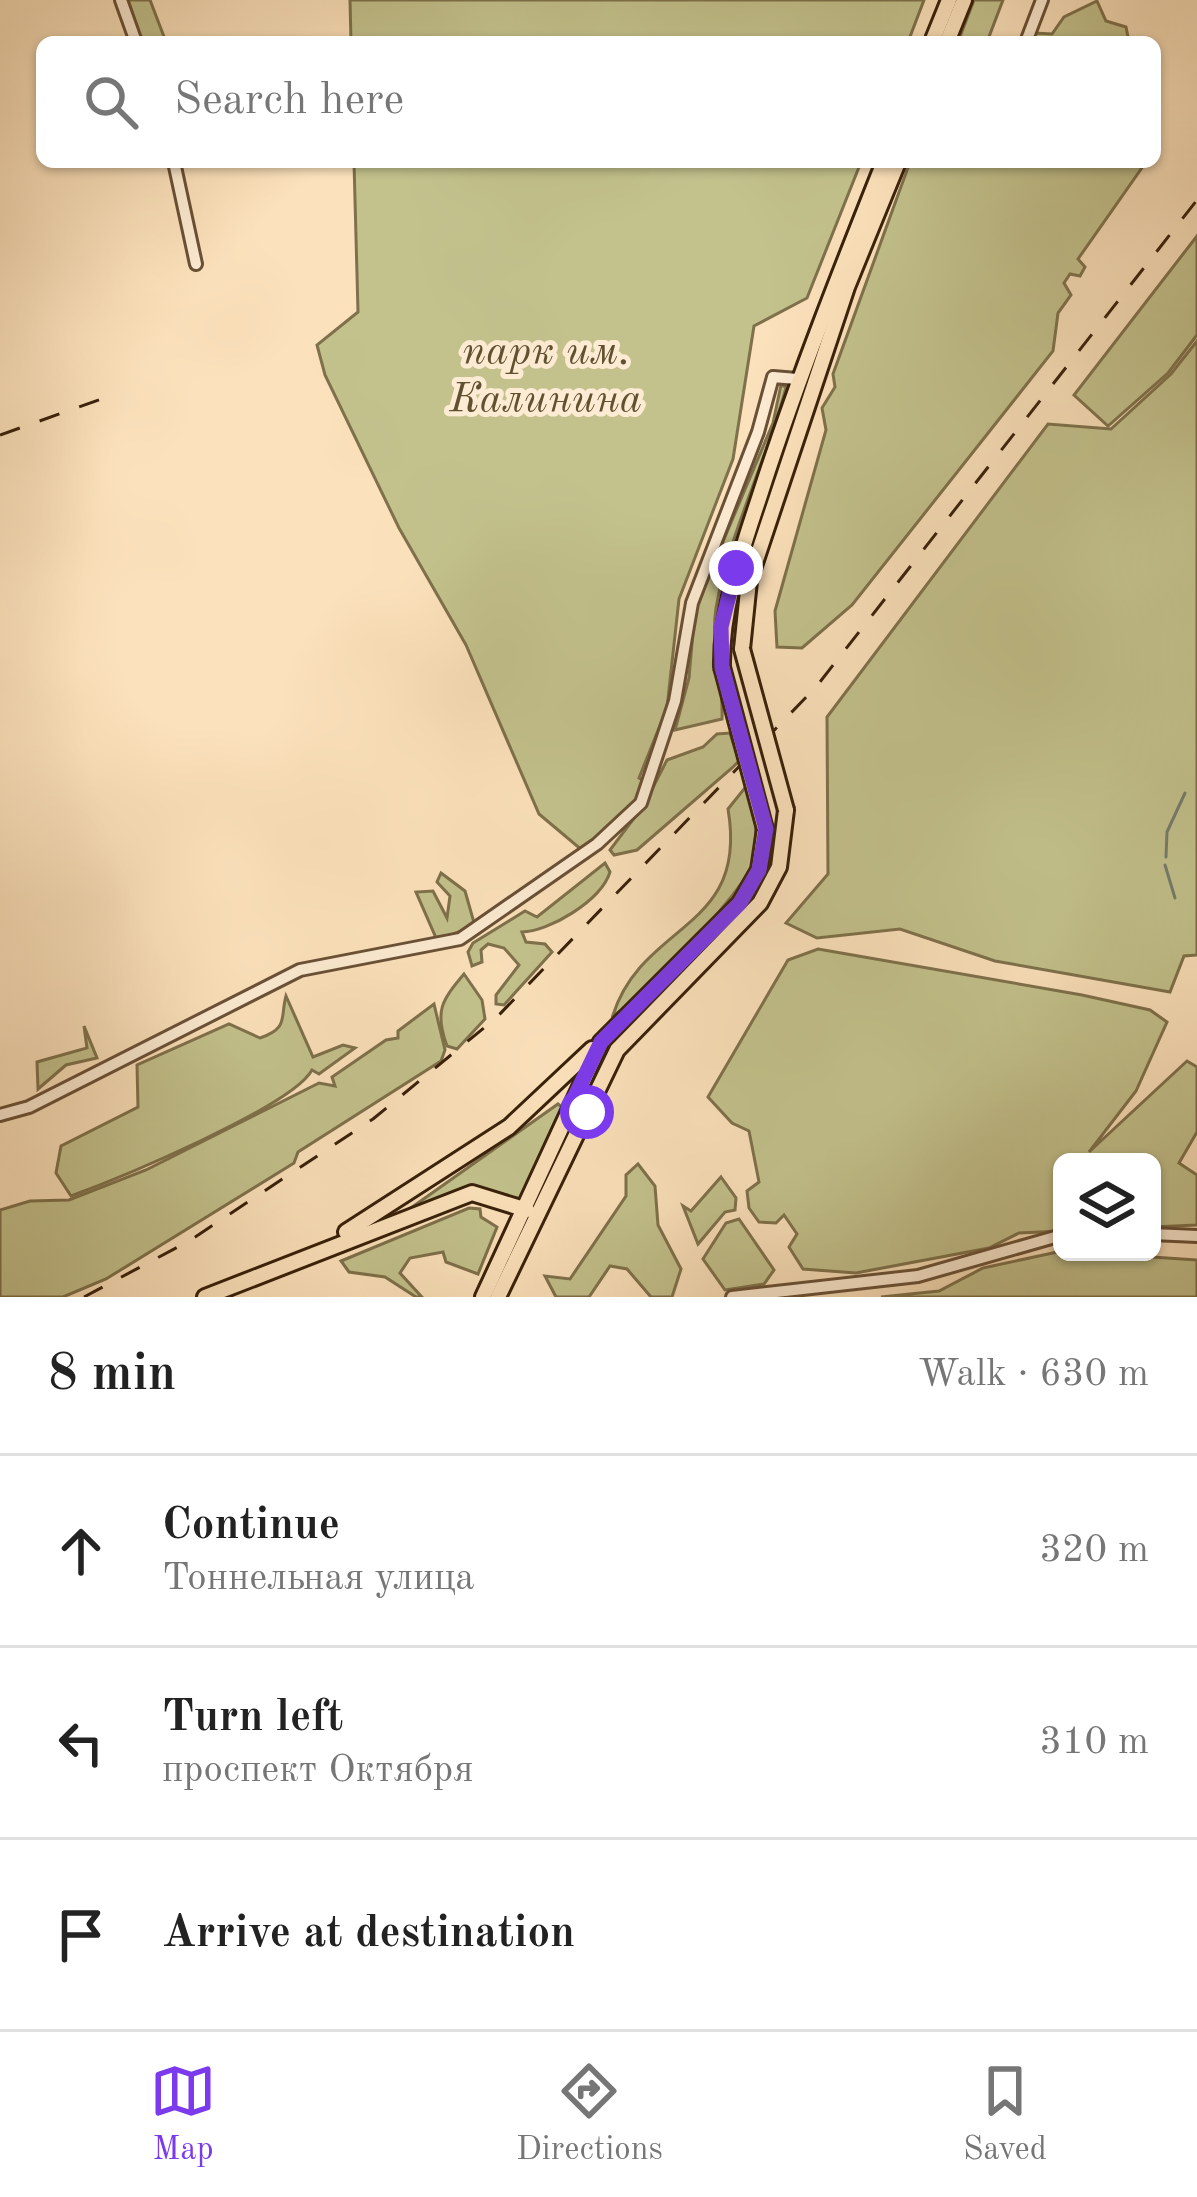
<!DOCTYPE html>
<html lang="en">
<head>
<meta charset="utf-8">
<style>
  body { margin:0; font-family:"Old Standard TT",serif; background:#f2f2f2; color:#222 }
  .controls { position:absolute; right:36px; bottom:36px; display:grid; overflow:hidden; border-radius:18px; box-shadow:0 3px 9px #0004 }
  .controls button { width:108px; height:108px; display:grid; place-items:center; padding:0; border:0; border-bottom:3px solid #e0e0e0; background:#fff; color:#222; font:60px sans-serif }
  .stop { position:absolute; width:36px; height:36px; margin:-27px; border:9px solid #7c3aed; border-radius:50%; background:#fff }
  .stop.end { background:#7c3aed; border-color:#fff; box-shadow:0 3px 12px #0008 }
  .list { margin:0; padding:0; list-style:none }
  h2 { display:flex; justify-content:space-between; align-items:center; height:156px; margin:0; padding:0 48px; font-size:51px }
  h2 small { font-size:39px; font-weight:400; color:#767676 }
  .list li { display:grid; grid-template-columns:78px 1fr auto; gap:36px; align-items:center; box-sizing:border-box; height:192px; padding:0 48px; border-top:3px solid #e0e0e0 }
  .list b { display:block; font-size:45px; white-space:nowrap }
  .list p { margin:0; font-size:39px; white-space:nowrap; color:#767676 }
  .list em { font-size:39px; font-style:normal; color:#767676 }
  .icon { flex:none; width:66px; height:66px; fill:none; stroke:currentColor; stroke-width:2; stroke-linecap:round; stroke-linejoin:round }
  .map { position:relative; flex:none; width:1197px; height:1297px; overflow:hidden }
  .search { position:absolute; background:#fff; box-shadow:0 3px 9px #0004; left:36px; right:36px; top:36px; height:132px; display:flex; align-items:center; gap:30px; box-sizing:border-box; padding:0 42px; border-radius:18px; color:#767676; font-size:45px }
  .sheet { height:732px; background:#fff }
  nav { display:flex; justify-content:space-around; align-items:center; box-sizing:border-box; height:168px; border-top:3px solid #e0e0e0; background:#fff; font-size:33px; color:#767676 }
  nav a { display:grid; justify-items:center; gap:6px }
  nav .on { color:#7c3aed }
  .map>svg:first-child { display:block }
</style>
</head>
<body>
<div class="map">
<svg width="1197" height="1297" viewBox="0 0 1197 1297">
  <rect width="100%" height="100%" fill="#fce2bc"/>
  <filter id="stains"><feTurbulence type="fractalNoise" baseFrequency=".00167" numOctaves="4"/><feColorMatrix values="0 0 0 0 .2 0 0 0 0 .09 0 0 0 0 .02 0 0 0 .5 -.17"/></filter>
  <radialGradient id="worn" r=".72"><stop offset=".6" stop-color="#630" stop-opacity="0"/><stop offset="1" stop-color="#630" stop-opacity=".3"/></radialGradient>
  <g fill="#c3c28d" stroke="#7e714b" stroke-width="3">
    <path d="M128 0H150L166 42H142Z"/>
    <path d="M350 0H924L908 42H351Z"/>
    <path d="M974 0H1003L987 42H958Z"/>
    <path d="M1097 1 1106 21 1126 27 1129 42H1031L1035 33 1052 34 1064 17Z"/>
    <path d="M354 162H861L807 298 754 326 733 459 679 599 667 708 639 778 645 781 636 803 583 851 539 814 466 645 399 528 325 375 317 345 358 312Z"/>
    <path d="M910 162H1146L1078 259 1085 267 1080 276 1070 274 1064 283 1071 295 1058 313 1053 351 852 605 802 648 777 647 775 611 826 430 822 408 835 387 833 374Z"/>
    <path d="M1197 236V335L1168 373 1108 426 1074 395Z"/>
    <path d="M1197 341V955L1184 956 1170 992 995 961 900 929 817 938 786 923 828 874 827 717 1048 424 1111 429 1171 374Z"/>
    <path d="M781 385 786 387C767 461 729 533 716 608 710 648 724 681 722 719L675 730 689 678 695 608 773 423Z"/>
    <path d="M730 733 739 761 732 768 637 850 614 855 610 850 644 805 667 760 703 747 717 734Z"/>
    <path d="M748 784C754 810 761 841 751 867 739 896 638 1005 613 1015 643 921 749 931 728 809Z"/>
    <path d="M605 863 610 872C601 901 548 932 522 932L526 942 545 944 552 952 504 1005 496 1004V995L519 965 504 948 488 944 481 950 482 962 472 966 468 952 473 943 525 911 537 917Z"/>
    <path d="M441 873 465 891 475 926 437 940 416 892 433 891 447 918 450 896 437 882Z"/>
    <path d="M818 949 1082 995 1150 1010 1167 1022 1136 1091 1089 1152 1187 1061 1197 1067V1132L1179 1163 1197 1175V1225L1152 1227V1162H1062V1231L1019 1233 989 1248 856 1273 803 1269 789 1247 797 1234 784 1215 776 1223 759 1222 749 1208 747 1191 759 1182 749 1131 732 1123 708 1097 788 960Z"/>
    <path d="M464 974 482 1000 485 1019 457 1049 447 1046C434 1011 442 1000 464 974Z"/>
    <path d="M286 996 313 1057 343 1045 355 1048 319 1074 312 1070C292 1107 117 1179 71 1196L56 1173 61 1146 138 1107 137 1065 229 1024 260 1038C289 1028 280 1018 286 996Z"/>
    <path d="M434 1004 445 1050 441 1061 298 1152 294 1163 106 1279 63 1297H0V1210L30 1201 69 1200 146 1170 319 1083 335 1086 332 1077 386 1040 398 1038V1031Z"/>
    <path d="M84 1026 97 1058 66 1065 38 1089 37 1062 87 1048Z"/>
    <path d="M558 1104 563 1108 521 1199 470 1187 408 1210Z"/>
    <path d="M638 1164 655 1186 658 1225 681 1269 672 1297H651L627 1269 610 1266 589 1297H556L545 1276 570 1279 626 1196V1175Z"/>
    <path d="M721 1177 736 1198 735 1210 725 1212 698 1244 683 1206 691 1211Z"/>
    <path d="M469 1208 480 1209 481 1217 497 1227 478 1274 446 1262 443 1252 410 1258 400 1273 421 1296 416 1297 385 1277 349 1272 341 1261Z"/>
    <path d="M739 1219 774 1270 764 1284 725 1290 703 1259 726 1223Z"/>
    <path d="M1062 1251 1197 1260V1297H881L939 1291 983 1268Z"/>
  </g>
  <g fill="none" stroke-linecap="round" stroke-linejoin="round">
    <g stroke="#767e6f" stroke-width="3">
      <path d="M1166 857 1167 832 1185 793"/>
      <path d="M1165 865 1175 898"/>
    </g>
    <g stroke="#695036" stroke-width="16">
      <g id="minor">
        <path d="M121 0 136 42"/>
        <path d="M1026 42 1042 0"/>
        <path d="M174 162 196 264"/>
        <path d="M0 1115 29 1107 300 970 460 939 597 844 641 803 675 701 692 603 758 432 773 377 797 379"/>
        <path d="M1152 1234 1197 1236"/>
        <path d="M732 1297 918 1276 1062 1235"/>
      </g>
    </g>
    <g stroke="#382009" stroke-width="20">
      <g id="major">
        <path d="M932 42 949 0"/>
        <path d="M947 42 964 0"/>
        <path d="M742 649 749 581 847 287 898 162"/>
        <path d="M722 667C721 605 743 548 762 489 798 378 841 270 884 162"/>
        <path d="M346 1232 509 1127 592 1049"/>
        <path d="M205 1297 472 1193 527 1210"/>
        <path d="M483 1297 601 1042 740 903 759 870 765 829"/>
        <path d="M498 1297 617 1050 760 903 779 867 786 810"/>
      </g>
    </g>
    <use href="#minor" stroke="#fdecd3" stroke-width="10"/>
    <use href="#major" stroke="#fce2bc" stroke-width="14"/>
    <g stroke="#382009" stroke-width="3" stroke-dasharray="21 21" stroke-linecap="butt">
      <path d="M0 435 110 396"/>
      <path d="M84 1297 189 1241 373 1119 496 1018 816 687 1197 200"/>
    </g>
    <g stroke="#382009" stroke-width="20" stroke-linecap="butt">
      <g id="major-bridge">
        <path d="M742 649 786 810"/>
        <path d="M722 667 765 829"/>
      </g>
    </g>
    <use href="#major-bridge" stroke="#fce2bc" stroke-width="14"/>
  </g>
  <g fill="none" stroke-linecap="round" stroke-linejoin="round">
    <path stroke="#7c3aed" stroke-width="15" d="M587 1112 590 1106 575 1096 601 1042 740 903 759 870 766 829 722 667 721 627 736 568"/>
  </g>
  <g text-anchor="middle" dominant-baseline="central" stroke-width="10" stroke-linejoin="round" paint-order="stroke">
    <g font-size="42" font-style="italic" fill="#625131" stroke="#fdecd3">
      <text x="546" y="353">парк им.<tspan x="546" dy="48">Калинина</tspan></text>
    </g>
  </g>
  <rect width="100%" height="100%" filter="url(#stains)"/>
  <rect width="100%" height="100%" fill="url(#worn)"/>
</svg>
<div class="controls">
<button><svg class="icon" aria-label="layers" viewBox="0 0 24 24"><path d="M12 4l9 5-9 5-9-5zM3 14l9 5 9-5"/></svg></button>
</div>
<div class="stop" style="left:587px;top:1112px"></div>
<div class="stop end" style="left:736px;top:568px"></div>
<div class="search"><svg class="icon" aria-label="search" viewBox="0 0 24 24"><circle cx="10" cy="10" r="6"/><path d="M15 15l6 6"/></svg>Search here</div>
</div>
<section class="sheet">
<h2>8 min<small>Walk · 630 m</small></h2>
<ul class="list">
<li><svg class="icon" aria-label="ahead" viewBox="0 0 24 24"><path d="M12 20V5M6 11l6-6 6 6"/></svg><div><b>Continue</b><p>Тоннельная улица</p></div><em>320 m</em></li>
<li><svg class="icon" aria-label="left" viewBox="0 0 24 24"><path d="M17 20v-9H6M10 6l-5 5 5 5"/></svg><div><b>Turn left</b><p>проспект Октября</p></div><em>310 m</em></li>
<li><svg class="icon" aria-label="arrive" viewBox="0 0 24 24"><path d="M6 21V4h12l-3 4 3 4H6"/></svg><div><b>Arrive at destination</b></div></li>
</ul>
</section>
<nav>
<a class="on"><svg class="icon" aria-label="map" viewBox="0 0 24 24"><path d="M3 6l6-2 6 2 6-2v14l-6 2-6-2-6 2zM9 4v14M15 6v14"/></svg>Map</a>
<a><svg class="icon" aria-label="directions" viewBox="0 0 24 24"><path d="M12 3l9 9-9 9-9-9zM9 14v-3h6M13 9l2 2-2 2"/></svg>Directions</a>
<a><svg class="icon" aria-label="saved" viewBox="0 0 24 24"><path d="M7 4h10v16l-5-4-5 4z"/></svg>Saved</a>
</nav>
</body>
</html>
